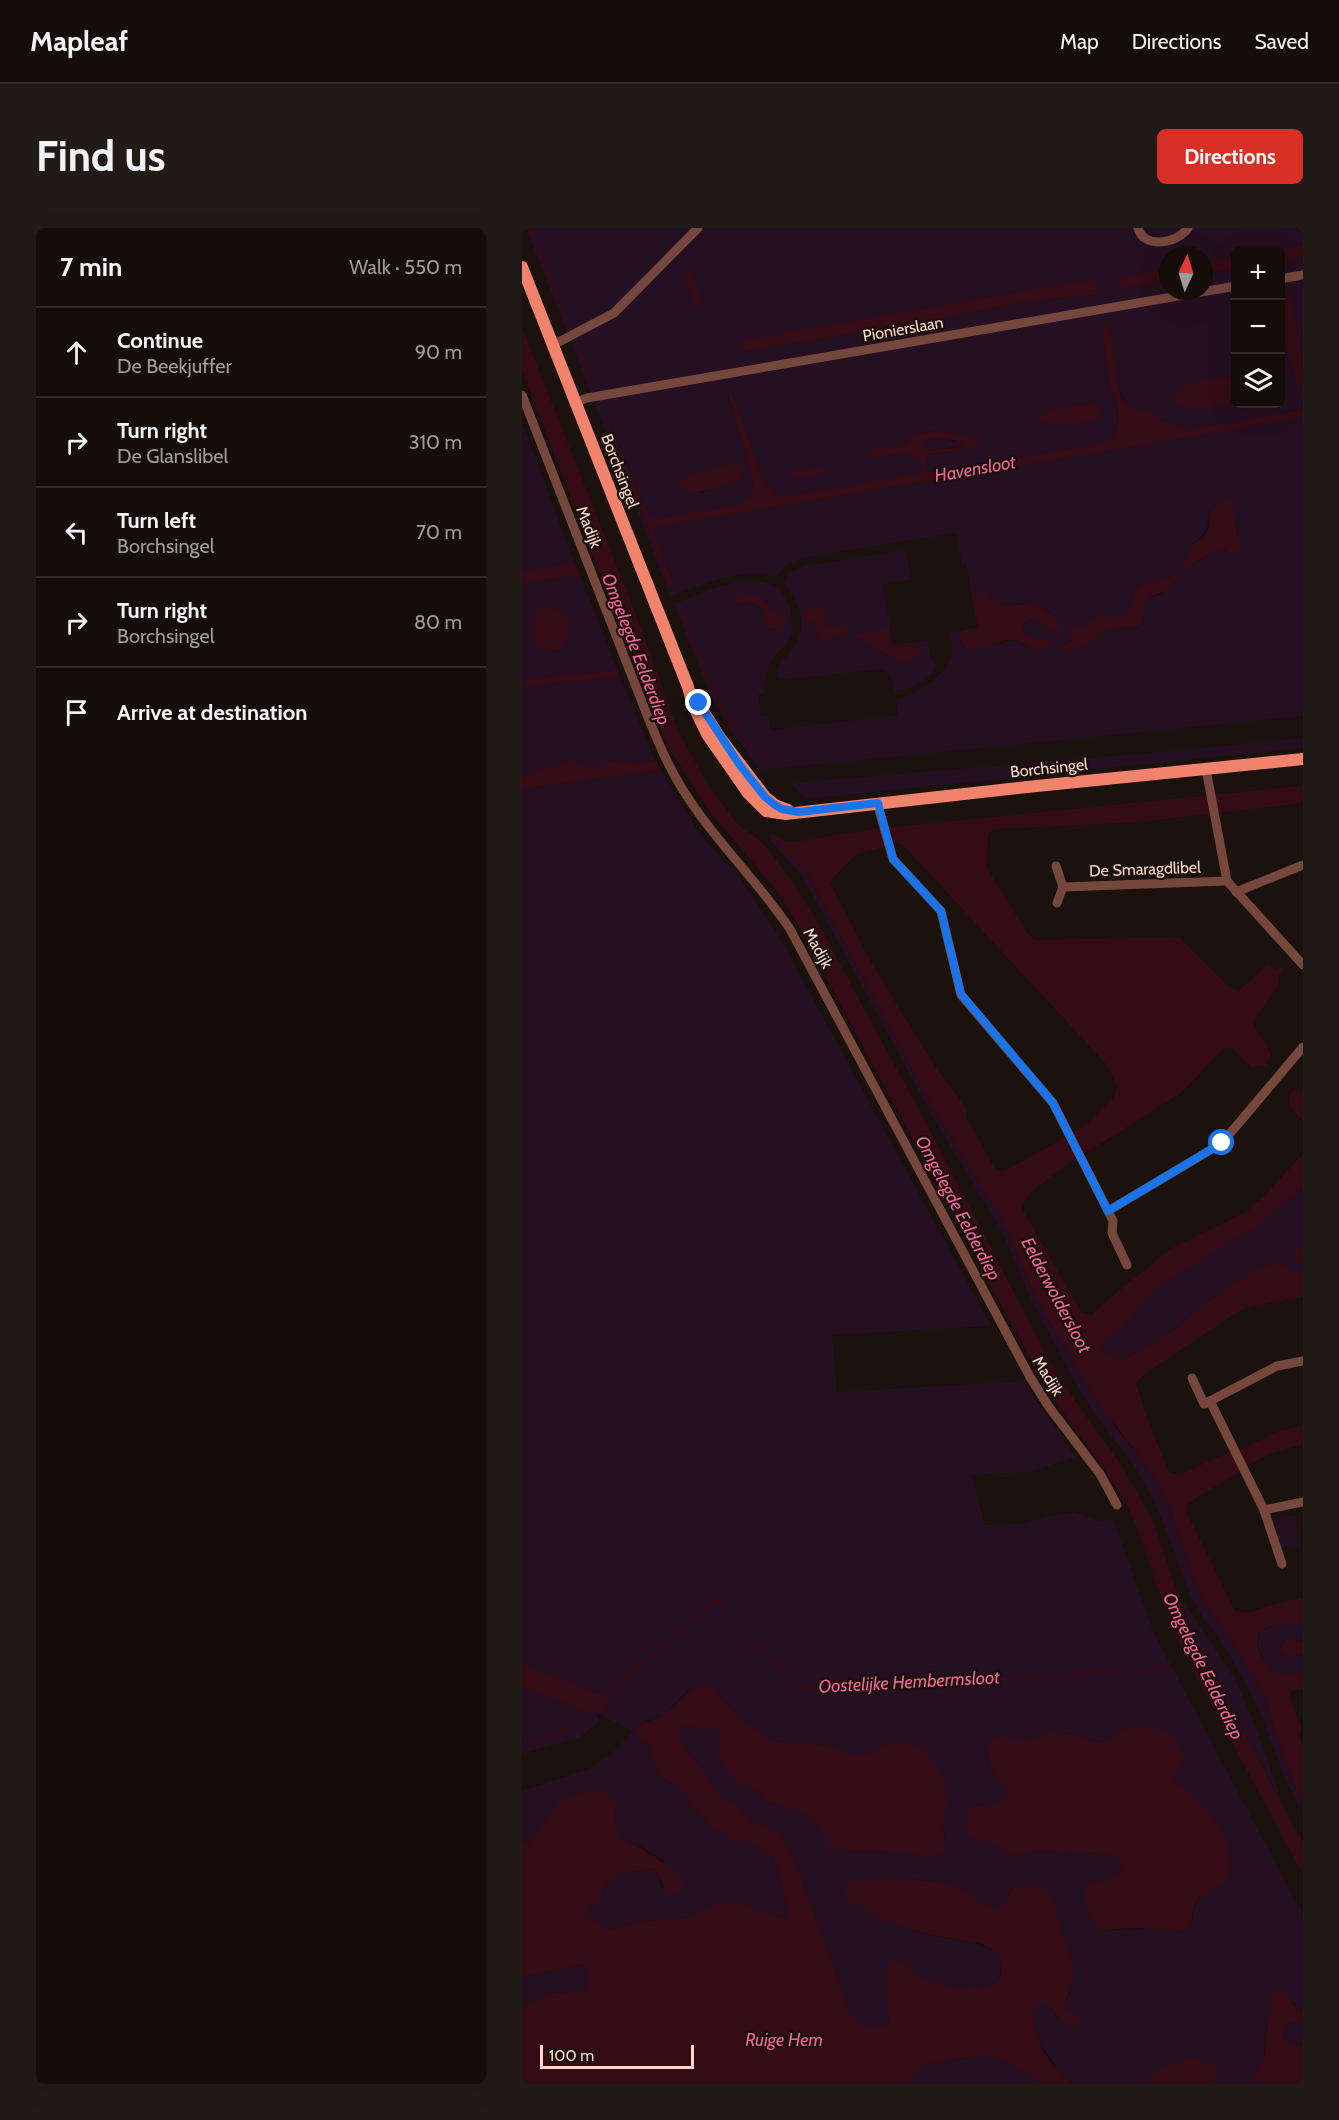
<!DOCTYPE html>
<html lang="en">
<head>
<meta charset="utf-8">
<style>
  body { margin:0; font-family:Cabin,sans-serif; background:#211b18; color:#f1f3f6 }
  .controls { position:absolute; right:18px; top:18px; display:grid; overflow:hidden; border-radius:9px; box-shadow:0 6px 24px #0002 }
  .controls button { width:54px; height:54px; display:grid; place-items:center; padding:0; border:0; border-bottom:2px solid #332d2b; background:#140d0a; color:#f1f3f6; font:30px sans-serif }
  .compass { position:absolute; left:637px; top:18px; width:54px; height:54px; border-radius:50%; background:#140d0a; box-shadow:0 6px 24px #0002; rotate:4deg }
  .scale { position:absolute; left:18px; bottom:15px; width:154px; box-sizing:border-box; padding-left:6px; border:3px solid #fad8cc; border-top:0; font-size:16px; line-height:21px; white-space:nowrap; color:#fad8cc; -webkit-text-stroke:4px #1b110d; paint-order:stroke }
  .stop { position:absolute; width:18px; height:18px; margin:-14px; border:4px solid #1a73e8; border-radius:50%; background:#fff }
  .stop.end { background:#1a73e8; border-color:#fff; box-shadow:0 2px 6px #0008 }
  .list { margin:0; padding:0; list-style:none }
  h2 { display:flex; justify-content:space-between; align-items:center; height:78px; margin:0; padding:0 24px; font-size:26px }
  h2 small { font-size:20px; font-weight:400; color:#9d9c9c }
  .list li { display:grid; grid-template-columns:39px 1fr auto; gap:18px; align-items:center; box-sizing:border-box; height:90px; padding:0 24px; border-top:2px solid #332d2b }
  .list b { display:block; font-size:22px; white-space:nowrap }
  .list p { margin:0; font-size:20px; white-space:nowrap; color:#9d9c9c }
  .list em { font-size:20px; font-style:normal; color:#9d9c9c }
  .icon { flex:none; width:33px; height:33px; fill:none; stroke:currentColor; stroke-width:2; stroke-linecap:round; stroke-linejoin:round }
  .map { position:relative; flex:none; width:781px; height:1856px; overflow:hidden; border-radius:9px }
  header { display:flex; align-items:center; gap:36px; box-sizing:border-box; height:84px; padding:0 30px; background:#140d0a; border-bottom:2px solid #332d2b }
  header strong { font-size:28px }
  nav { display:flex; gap:33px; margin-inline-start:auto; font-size:21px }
  .intro { display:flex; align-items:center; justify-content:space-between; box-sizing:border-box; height:144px; padding:0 36px }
  h1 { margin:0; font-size:42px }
  .button { padding:15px 27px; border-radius:9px; background:#d93025; color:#fff; font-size:21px; font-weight:700 }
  main { display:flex; gap:36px; padding:0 36px }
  aside { flex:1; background:#140d0a; border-radius:9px; box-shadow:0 6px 24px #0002 }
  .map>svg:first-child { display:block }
</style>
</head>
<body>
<header>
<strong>Mapleaf</strong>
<nav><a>Map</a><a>Directions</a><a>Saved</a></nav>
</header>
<div class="intro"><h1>Find us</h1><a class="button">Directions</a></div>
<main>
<aside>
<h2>7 min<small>Walk · 550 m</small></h2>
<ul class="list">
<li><svg class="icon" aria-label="ahead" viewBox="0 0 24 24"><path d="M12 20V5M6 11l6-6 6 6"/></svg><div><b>Continue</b><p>De Beekjuffer</p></div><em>90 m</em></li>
<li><svg class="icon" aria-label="right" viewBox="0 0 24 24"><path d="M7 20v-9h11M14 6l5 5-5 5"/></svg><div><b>Turn right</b><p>De Glanslibel</p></div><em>310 m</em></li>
<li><svg class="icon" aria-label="left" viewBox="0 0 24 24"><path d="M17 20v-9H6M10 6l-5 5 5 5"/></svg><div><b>Turn left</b><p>Borchsingel</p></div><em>70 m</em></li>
<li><svg class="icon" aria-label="right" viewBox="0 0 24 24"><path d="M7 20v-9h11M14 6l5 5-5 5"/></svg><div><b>Turn right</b><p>Borchsingel</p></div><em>80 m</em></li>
<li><svg class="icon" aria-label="arrive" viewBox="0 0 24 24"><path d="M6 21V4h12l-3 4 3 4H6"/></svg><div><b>Arrive at destination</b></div></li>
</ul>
</aside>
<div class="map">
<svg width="781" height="1856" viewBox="0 0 781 1856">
  <rect width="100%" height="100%" fill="#1b110d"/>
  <g fill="#241022" fill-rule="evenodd">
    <path d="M4 0H781V16L764 19 758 22H714L713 28 682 33V27H646V40L599 49 602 61 646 53V63H682V46L713 41V149C689 150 669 155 648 169L662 178H683L713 174 758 176 759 30 761 34 781 29V141L777 122 765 126 781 175V181L663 202 638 191 631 185 616 182 602 174 580 101 588 164C599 178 600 205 582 215L407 244 403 237 405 227 457 219 454 211C437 207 411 198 394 208 387 212 382 217 374 219 364 221 356 218 347 225L346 228 351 230 387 225 400 236 401 244 261 269 252 265 241 250 210 164 205 165 231 253 228 269 216 277 135 290H131L126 286 85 188 153 358 132 302 134 299 781 190V488L238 542 204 496 185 460 152 376C182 364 243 333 265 373 269 381 271 395 270 404 268 413 263 417 257 423 246 434 242 450 243 465L236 467 239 488H246L249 502 375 487 374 472C392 468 428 445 430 424 431 419 428 411 427 405L455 399 444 336H440L434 305 279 330 265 337 253 349C224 338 177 357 148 368ZM571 51 574 67 509 73 413 92 220 124V112ZM567 176 578 177 580 189 552 194H518L517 190C532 179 549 177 567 176ZM203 237 222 249 178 265 159 249ZM698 275 712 277V292L716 304 710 328 701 322H695L669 338 660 335 667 329 671 315C689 304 683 299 689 281ZM651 344 656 347 657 351C652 357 646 362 639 366 633 369 626 368 622 375 618 382 624 392 619 398 614 403 598 398 591 401 576 406 565 419 549 423L539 416C551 415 550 407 555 398 564 398 568 396 573 389 581 387 589 390 597 389 616 385 606 361 620 355 626 352 633 356 639 353 643 351 647 347 651 344ZM237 368C249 376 248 384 264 387L250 402 245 400C243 395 244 390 242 385 237 373 222 375 211 377ZM467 368C489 387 492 371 512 376 522 379 530 386 537 392L521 397C512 388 500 393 500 405L512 410 528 412 513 423 492 412 449 421 439 415 437 404 457 401Z"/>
    <path d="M0 194 52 334 0 344Z"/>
    <path d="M422 210 443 217 407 223 401 220V215L404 212Z"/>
    <path d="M384 322 389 351 361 356 371 417 406 412 408 427 415 439C405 454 389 461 372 463 371 453 371 447 361 441L258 452 255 450C252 436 266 429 273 418 286 397 277 373 262 356 264 346 274 342 283 338ZM302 380 304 396 307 399 317 398 326 407C319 404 314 406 309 411L294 404 291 393 287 392ZM356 403 370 419 390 417V420L381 434C365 430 352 418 337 411L338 405Z"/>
    <path d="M58 347 95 442 0 451V356ZM32 379 42 387 48 398 39 422 30 423Z"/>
    <path d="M98 449 133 532 116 536 85 532 78 539H65L48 531 33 541H21L10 547H0V459Z"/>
    <path d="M781 510V520L283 571 268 555 661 522Z"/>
    <path d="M140 542 177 605 218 650 258 710 469 1098 310 1107 315 1164 501 1153 554 1229 508 1244 450 1247 463 1297 499 1296 528 1288 552 1284 579 1293 591 1291 632 1405 781 1687V1784L777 1783 772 1775 747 1770C752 1780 747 1784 745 1794 741 1816 747 1824 732 1845L736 1855 735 1856H687L691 1852 683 1835 674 1829 623 1852V1856H551L539 1847 514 1809 511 1788 513 1779 519 1774 527 1777 535 1790 547 1785 542 1779 549 1763 491 1660 480 1678 472 1681C459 1674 445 1663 431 1658 408 1649 358 1650 332 1652L331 1675C353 1687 375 1698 400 1705 426 1713 459 1709 478 1730L479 1747 473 1755 459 1761H440L395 1749 382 1735 365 1739 364 1761 368 1796 349 1803 329 1786 272 1630 259 1605 227 1591 211 1575 197 1567 183 1542 162 1520 158 1501 162 1495 175 1501 195 1499 197 1509V1527L216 1555 235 1563 246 1574 276 1583 296 1595 302 1606 323 1623 380 1624 401 1627H415L423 1611 420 1594 425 1581 363 1517 347 1526 333 1528 310 1518 250 1513 220 1492 192 1461 167 1462 142 1486 122 1494 112 1503 130 1521 129 1532 138 1549 155 1558 187 1597 211 1612 230 1614 250 1629 255 1640 266 1680V1688L257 1689 232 1681 192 1676 170 1689 117 1694 87 1702 64 1689 69 1677 79 1674 81 1660 99 1645 134 1641 139 1657 149 1668 153 1664 142 1633 118 1618 97 1609 93 1593 94 1577 36 1574 6 1616 0 1614V1563L67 1541 89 1526 111 1503 74 1485 78 1493 58 1509 0 1526V1459L68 1485 82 1467 14 1443 0 1436V561ZM597 1503 662 1530 651 1551 679 1576 695 1594 703 1654C683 1664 671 1669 671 1693L659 1704C632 1698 605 1703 577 1702L565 1657 595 1648 601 1638 596 1630 590 1626 517 1623 488 1627 473 1616 450 1610 456 1577 471 1579 482 1572 485 1563 468 1540 465 1518 510 1512 521 1505 554 1506 571 1514 586 1513Z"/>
    <path d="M250 604 255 609 252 611 285 645 409 877 480 992 513 1068 528 1095 594 1200 623 1235 636 1257 646 1275 675 1359 681 1372 710 1413 743 1469 755 1511 774 1561 781 1573V1585L763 1551 741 1491 729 1466 704 1421 680 1388 667 1365 641 1294 627 1264 613 1239 571 1184 544 1138 509 1071 479 1002 412 891 291 668 278 646 247 611V607Z"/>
    <path d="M781 959V1017L772 1022 781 1035V1045L769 1042 755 1032 724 1047 674 1082 651 1103 602 1131 590 1129 582 1125 579 1119 585 1109 601 1099 629 1063 707 1014 732 1002Z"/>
    <path d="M775 1287 777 1319 758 1320 752 1290Z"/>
    <path d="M655 1364 714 1453 734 1498 761 1577 674 1414Z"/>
    <path d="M766 1395 781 1398V1414C771 1407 759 1410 759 1423L762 1427 775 1429 781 1426V1444L764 1446 751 1444C741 1430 731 1420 739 1403L752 1397Z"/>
    <path d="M61 1736 66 1740 65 1744 68 1756 64 1763 31 1765 0 1779V1749Z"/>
    <path d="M772 1794H781V1817L765 1816 761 1808 762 1799Z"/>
    <path d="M468 1828 483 1832 520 1856H385L384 1853 402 1837 426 1832Z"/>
  </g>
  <g fill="#350c15" fill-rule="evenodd">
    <path d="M781 16V29L761 34 758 22 764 19Z"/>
    <path d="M713 28V41L682 46V33Z"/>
    <path d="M646 40V53L602 61 598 53 599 49Z"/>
    <path d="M169 43 182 78 174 81 162 46Z"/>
    <path d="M571 51 576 61 574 67 509 73 413 92 220 124 219 112Z"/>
    <path d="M763 63 769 66 781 141V175L765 126 759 66Z"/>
    <path d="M584 96 588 100 599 169 602 174 609 179 631 185 638 191 663 202 781 181V190L135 299 132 303 153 358 151 359H148L82 188H84L126 286 131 290H135L216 277 228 269 231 253 205 164 208 163 210 164 241 250 252 265 261 269 400 244V236L387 225 351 230 346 228 351 221C359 219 367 220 374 219 383 217 388 211 395 207 409 199 446 207 459 213L457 219 405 227 403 237 407 244 582 215C600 206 600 178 588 164L580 101ZM422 210 432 212 442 218 407 223 401 220V215L404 212Z"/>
    <path d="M0 100 110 376 156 503 184 553 205 583 219 599 239 613 270 653 293 690 404 895 527 1132 547 1164 600 1238 625 1282 635 1303 655 1364 674 1414 781 1615V1647L660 1421 636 1362 616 1302 606 1279 582 1241 523 1159 277 699 255 663 184 579 146 518 129 481 0 142Z"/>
    <path d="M713 149V174C693 178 664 185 647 171 663 153 691 150 713 149Z"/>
    <path d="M567 176 578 177 580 189C563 196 533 199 515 192 528 178 549 177 567 176Z"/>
    <path d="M203 237H214L220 240 222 249 206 256 170 266 164 264 158 258 159 249Z"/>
    <path d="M302 238 304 239V244L288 250 266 248 267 241 283 242Z"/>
    <path d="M706 270 712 277V292L718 314V322L715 327 710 328C708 327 705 323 702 322 694 320 671 336 664 341L660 335 667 329V319L682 308 686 301 689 281 694 279 700 271Z"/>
    <path d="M52 334 58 347 0 356V344Z"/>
    <path d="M651 344 656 347 657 350 646 362 628 369 623 374 619 398C610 402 600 398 590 401 573 407 562 424 542 423L539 416 546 415 550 412 546 404 547 399 562 398 578 386C583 387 587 389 592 389 615 392 606 362 620 355 624 352 630 354 634 354 641 353 646 348 651 344Z"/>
    <path d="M460 365 483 378 510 375 519 379 537 392 539 397 537 401C531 402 531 403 526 401 519 398 524 398 517 394 508 388 500 396 500 405L512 410 528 412 531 415 530 418 513 423C506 421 500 413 492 412 474 409 442 440 437 404L457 400 450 366Z"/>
    <path d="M219 366C247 364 241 383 264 387L266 392 256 402 245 400C243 395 243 390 242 385 237 372 222 375 211 377L210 374Z"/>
    <path d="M26 376 42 386H48L47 405 39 422C10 424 10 414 13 387Z"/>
    <path d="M295 377 302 380 304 396 307 399 323 397 327 399 326 407C317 403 312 409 304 414L296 410 291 393H281V385Z"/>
    <path d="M367 399 370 419 390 417 391 420 398 419 396 428C392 430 386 434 382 434 373 434 348 416 337 411V405L355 403Z"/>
    <path d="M95 442 98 449 0 459V451Z"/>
    <path d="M48 531 65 539H78L85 532 116 536 133 532 140 542 0 561V547H10L21 541H34Z"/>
    <path d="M781 558V575L617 594 471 601 466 607 465 640 506 706 514 712 657 709 706 758 716 763 745 738 754 741 760 739 761 743 757 748 758 755 731 793C734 807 747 815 749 829L744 834 746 840 740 837 730 840 710 820 701 821 659 865 541 939 509 964 499 979 560 1085 570 1087 583 1074 650 1020 724 984 744 966 781 926V959L732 1002 707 1014 630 1063 601 1099 585 1109 579 1119 582 1125 590 1129 602 1131 651 1103 674 1082 724 1047 755 1032 769 1042 781 1045V1069L727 1079 717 1083 620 1148 614 1156 625 1190 647 1244 657 1247 701 1227 725 1219 756 1203 781 1198V1216L746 1226 665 1276V1285L713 1383 726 1385 746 1378 781 1369V1398C764 1395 730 1393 736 1420 738 1428 746 1437 751 1444L764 1446 781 1444V1462L770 1463 768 1469 779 1501 776 1507 781 1518V1573L774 1561 755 1511 743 1469 710 1413 681 1372 675 1359 646 1275 636 1257 623 1235 579 1179 528 1095 513 1068 480 992 409 877 285 645 251 611 255 609 265 614H271L353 601ZM374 615 381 617 584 836 595 857 592 869 562 899 481 944 473 941 444 889 445 881 414 840 349 734 308 655C315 643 326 635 336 625 349 624 360 618 374 615Z"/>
    <path d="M772 862 781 863V893L767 878 768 866Z"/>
    <path d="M781 1017V1035C775 1035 773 1031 770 1026L772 1022Z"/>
    <path d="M769 1410 781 1414V1426L767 1430 759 1424C759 1416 762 1413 769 1410Z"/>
    <path d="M0 1436C15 1444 30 1447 45 1453 59 1458 71 1465 85 1467L86 1475 80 1482 68 1485 0 1459Z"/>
    <path d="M176 1456 192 1461 220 1492 250 1513 310 1518 333 1528 347 1526 363 1517 381 1515 400 1520 411 1530 424 1559 425 1582 421 1594 423 1622 415 1627H401L380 1624 323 1623 308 1619 295 1595 276 1583 246 1574 235 1563 216 1555 208 1549 197 1527V1509L195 1500 175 1501 163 1495 158 1501 162 1520 183 1542 197 1567 211 1575 227 1591 259 1605 272 1630 329 1786 349 1802 368 1796C366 1777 359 1750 368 1733L382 1735 395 1749 440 1761H459L473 1755 479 1747 478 1731 470 1722 460 1716 401 1705 364 1693 331 1675 322 1664 324 1654C345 1648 410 1650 431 1658 445 1663 458 1674 472 1681L480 1678 491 1660 512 1656 523 1663 531 1673 550 1736 552 1751 542 1779 547 1785 557 1786V1796C530 1796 538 1781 519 1775L513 1779C506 1807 529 1840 550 1856H520L483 1832 468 1828 426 1832 402 1837 385 1853V1856H0V1779L31 1765 64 1763 68 1756 65 1749 66 1740 61 1736 0 1749V1614L6 1616 36 1574 59 1565 75 1562 89 1567 94 1577 93 1593 97 1609C122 1620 141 1633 161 1651V1660L148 1668 143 1665V1661L133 1641 99 1645 81 1660 79 1674 69 1677 64 1688 87 1702 117 1694 170 1689 192 1676 215 1674 257 1689 266 1688V1680L255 1640 250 1629 230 1615 211 1612 187 1597 155 1558 138 1549 129 1532 130 1520 111 1503C120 1494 130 1493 140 1487 153 1479 163 1465 176 1456Z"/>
    <path d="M614 1498C638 1499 655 1504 662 1530L651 1551C655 1556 660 1558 665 1563 685 1580 703 1600 708 1627 710 1636 710 1645 703 1653 694 1663 678 1663 672 1679 669 1686 671 1693 668 1701 656 1706 630 1700 616 1700 603 1700 590 1702 577 1702 567 1686 558 1677 565 1657L595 1648 601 1638 596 1630 590 1626 517 1623 488 1627 473 1616 450 1610 443 1599 446 1579C461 1576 468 1581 482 1572L485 1563 468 1540 465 1518 471 1512 481 1507 497 1513 510 1512 521 1505H532L554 1506 571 1514 586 1513 597 1503Z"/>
    <path d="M758 1762C768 1767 771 1781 781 1784V1794L766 1795 762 1799 761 1808 765 1816 781 1817V1856H735L736 1855 730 1850 743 1825 745 1792 749 1783 748 1767Z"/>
    <path d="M674 1829 682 1835H689L697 1843 687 1856H623V1852L639 1841Z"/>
  </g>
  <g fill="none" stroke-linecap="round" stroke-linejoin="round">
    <g stroke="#350c15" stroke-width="3">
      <path d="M7 0 45 91"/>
      <path d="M58 124 70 155"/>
      <path d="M160 384C181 435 197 497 244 530"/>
      <path d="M92 1461 194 1372 275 1460 428 1450 450 1453 645 1440"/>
      <path d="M0 1515 45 1501 54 1493"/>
    </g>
    <g stroke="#76473c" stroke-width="9">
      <path d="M616 0C622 22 656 15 666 0"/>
      <path d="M758 51 781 47"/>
      <path d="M31 117 92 85 176 0"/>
      <path d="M0 167 127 492C137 516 147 540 161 562 192 612 235 652 268 701L508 1149 527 1179 578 1246 595 1277"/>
      <path d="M54 174 65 170 714 58"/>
      <path d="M684 541 705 653 781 737"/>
      <path d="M355 575 371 631 419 683 439 767 531 875 586 983 591 993 590 1005 605 1037"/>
      <path d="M534 638 541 659 535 675"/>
      <path d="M541 659 705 653"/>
      <path d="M714 664 781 637"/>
      <path d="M586 983 700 915 781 819"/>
      <path d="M670 1150 682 1176 688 1173 742 1282 781 1274"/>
      <path d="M688 1173 755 1138 781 1133"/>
      <path d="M742 1282 760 1336"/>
    </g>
    <g stroke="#f1836c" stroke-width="12">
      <path d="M0 39 166 459 171 477 185 506 226 565 244 583 264 586 505 559 781 531"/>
      <path d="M181 483 198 510 243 569 253 577 266 582"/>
    </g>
  </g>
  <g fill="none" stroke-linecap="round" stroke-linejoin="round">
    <path stroke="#1a73e8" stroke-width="8" d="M177 475 217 536 243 569 253 577 260 581 277 584 356 575 371 631 419 683 439 766 531 875 586 983 700 915"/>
  </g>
  <g text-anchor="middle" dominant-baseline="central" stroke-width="4.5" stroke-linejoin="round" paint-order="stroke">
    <g font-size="16" fill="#fad8cc" stroke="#1b110d">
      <text transform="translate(381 101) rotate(-10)">Pionierslaan</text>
      <text transform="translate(98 243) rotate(69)">Borchsingel</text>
      <text transform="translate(67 299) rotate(69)">Madijk</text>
      <text transform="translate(527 540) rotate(-6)">Borchsingel</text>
      <text transform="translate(623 641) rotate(-2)">De Smaragdlibel</text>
      <text transform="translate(296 720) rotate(61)">Madijk</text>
      <text transform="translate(526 1148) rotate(58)">Madijk</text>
    </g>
    <g font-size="18" font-style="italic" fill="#f1639a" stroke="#1b110d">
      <text transform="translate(453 241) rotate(-10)">Havensloot</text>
      <text transform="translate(114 421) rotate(69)">Omgelegde Eelderdiep</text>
      <text transform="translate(436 980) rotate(62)">Omgelegde Eelderdiep</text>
      <text transform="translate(534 1067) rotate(62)">Eelderwoldersloot</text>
      <text transform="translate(681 1438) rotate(64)">Omgelegde Eelderdiep</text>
      <text transform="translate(387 1454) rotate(-3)">Oostelijke Hembermsloot</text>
      <text x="262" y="1812">Ruige Hem</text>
    </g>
  </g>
</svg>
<div class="controls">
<button>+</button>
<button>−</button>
<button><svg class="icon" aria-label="layers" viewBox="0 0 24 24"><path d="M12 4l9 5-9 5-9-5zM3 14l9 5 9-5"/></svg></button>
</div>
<svg class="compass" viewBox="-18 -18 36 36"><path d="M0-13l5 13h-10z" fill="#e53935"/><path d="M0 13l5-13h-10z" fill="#9d9c9c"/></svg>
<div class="scale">100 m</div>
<div class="stop" style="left:700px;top:915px"></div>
<div class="stop end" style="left:177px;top:475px"></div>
</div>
</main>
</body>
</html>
